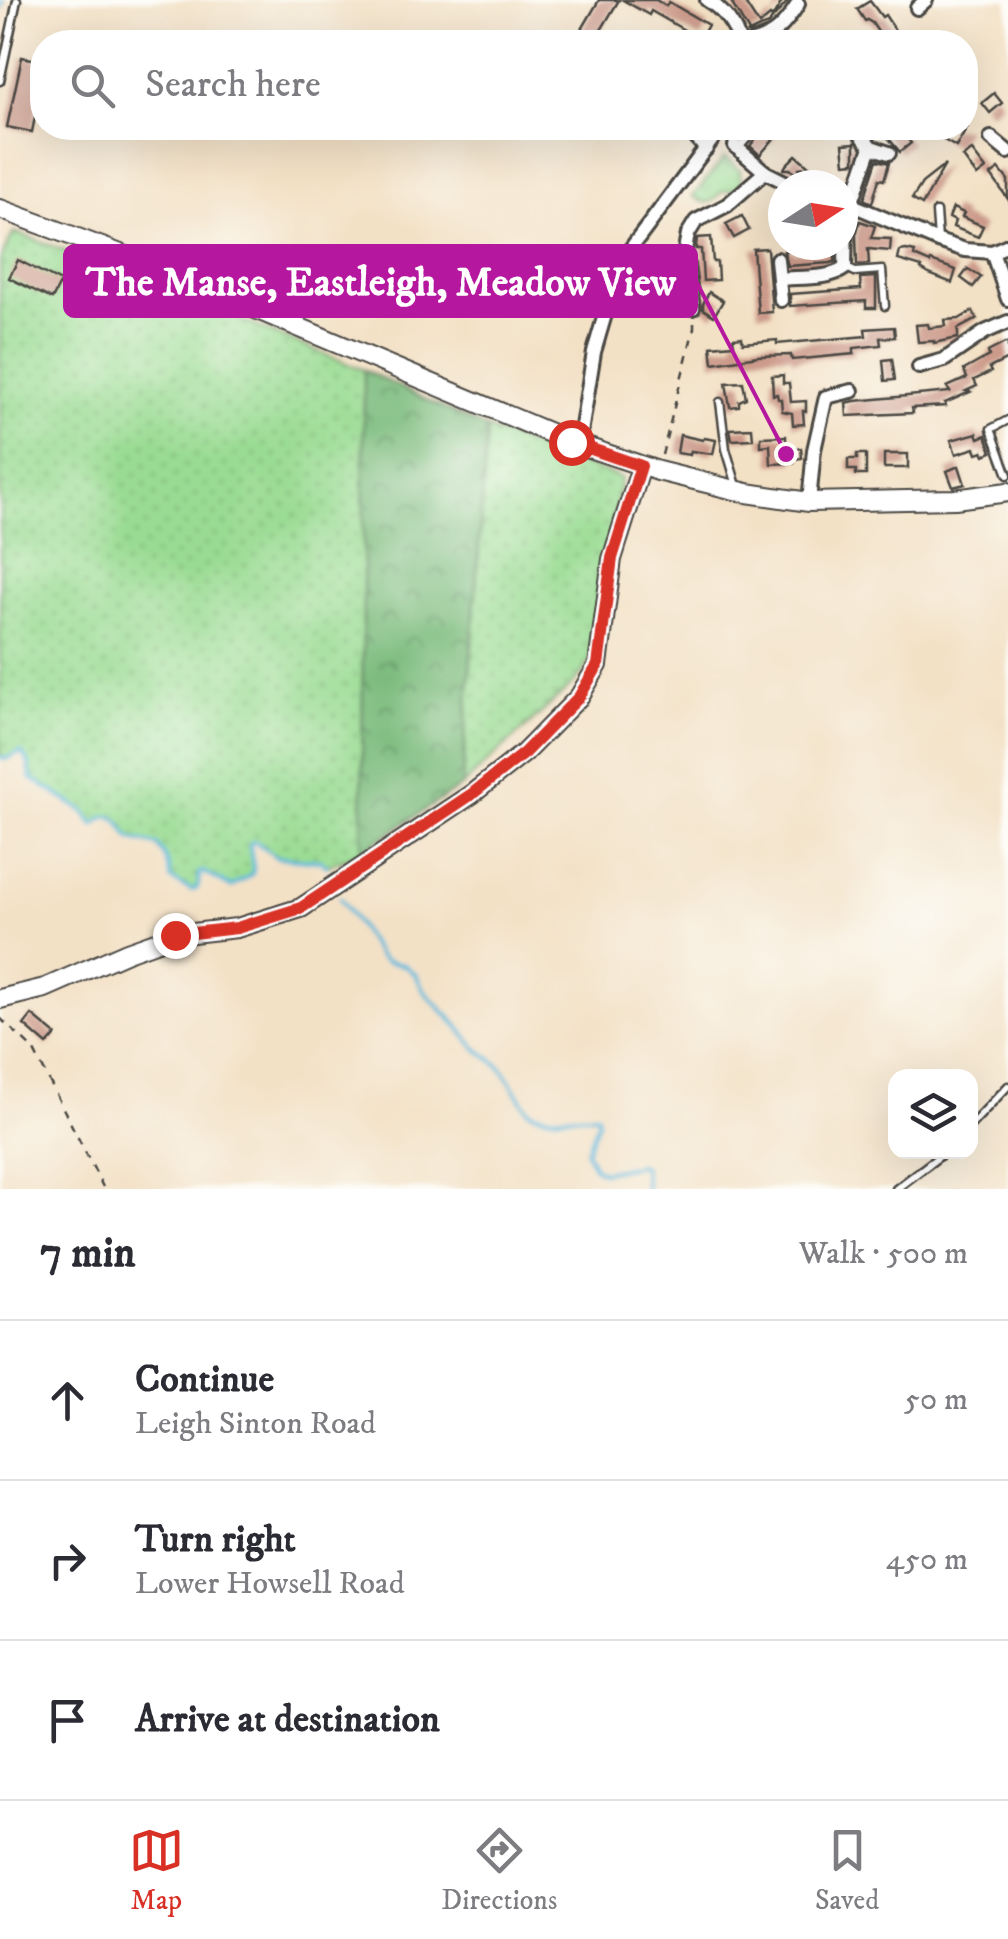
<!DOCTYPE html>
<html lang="en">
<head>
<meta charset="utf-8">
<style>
  body { margin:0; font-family:"IM FELL DW Pica",serif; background:#f2f2f3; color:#2b2b33 }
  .controls { position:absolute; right:30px; bottom:30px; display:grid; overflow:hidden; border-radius:20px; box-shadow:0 10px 40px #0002 }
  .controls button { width:90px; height:90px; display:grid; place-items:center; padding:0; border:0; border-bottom:2px solid #e1e1e2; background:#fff; color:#2b2b33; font:50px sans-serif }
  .compass { position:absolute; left:768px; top:170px; width:90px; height:90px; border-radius:50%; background:#fff; box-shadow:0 10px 40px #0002; rotate:78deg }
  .stop { position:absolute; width:30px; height:30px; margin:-22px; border:8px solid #d93025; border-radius:50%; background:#fff }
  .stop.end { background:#d93025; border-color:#fff; box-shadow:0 2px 10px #0008 }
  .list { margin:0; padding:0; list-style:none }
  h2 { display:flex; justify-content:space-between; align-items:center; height:130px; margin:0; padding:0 40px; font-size:42px }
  h2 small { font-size:32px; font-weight:400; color:#7c7c81 }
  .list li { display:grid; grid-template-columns:65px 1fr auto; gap:30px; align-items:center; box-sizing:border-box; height:160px; padding:0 40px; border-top:2px solid #e1e1e2 }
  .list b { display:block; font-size:38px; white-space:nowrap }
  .list p { margin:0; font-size:32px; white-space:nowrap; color:#7c7c81 }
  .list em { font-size:32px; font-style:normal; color:#7c7c81 }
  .icon { flex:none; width:55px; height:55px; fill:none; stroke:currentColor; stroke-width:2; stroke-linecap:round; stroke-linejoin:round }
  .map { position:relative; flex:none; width:1008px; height:1189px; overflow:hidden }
  .search { position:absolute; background:#fff; box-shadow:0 10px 40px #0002; left:30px; right:30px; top:30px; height:110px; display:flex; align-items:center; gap:25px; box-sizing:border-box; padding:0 35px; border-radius:40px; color:#7c7c81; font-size:38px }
  .sheet { height:610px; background:#fff }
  nav { display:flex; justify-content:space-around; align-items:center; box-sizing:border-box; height:140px; border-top:2px solid #e1e1e2; background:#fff; font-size:28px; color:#7c7c81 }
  nav a { display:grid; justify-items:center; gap:5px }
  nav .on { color:#d93025 }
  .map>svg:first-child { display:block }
</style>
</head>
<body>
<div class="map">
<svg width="1008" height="1189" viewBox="0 0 1008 1189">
  <defs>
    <pattern id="grass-dots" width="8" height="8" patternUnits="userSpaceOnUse" patternTransform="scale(2.5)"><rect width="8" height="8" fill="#99db92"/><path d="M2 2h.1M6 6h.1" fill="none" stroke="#84bc7e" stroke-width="1.8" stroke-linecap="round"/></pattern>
    <pattern id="forest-crowns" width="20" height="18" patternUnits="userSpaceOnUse" patternTransform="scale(2.5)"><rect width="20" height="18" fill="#7abb7c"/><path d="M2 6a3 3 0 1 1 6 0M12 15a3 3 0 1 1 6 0" fill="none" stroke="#649866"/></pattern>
    <pattern id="park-tufts" width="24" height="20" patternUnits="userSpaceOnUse" patternTransform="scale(2.5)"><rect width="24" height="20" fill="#99db92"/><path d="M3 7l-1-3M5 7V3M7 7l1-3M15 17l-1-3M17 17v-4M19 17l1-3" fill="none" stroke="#84bc7e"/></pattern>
  </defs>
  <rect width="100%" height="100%" fill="#fdfcf7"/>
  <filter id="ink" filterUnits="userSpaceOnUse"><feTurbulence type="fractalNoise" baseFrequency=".01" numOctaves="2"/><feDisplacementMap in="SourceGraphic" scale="20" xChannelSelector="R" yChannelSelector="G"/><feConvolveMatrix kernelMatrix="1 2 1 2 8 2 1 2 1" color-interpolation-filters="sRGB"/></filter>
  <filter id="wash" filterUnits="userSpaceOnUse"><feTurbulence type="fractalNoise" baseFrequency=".0048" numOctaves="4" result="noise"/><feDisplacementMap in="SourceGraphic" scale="40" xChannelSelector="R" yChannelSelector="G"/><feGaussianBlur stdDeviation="2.25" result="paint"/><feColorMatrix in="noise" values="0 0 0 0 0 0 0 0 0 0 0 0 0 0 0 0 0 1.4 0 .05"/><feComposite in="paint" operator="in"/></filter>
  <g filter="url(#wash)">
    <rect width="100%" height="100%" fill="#f3e1c6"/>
    <g fill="url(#grass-dots)" stroke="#62835e" stroke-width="2.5">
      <path d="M14 232 115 269 364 370 362 851 327 866 320 861 276 857 256 842H252L250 846C253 877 261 871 231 887L203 872 199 873V884L196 889 191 890 171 879 166 858 156 845 131 839C124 832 118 813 106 817 101 819 98 823 94 825L85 812 31 778 28 761 21 752 6 759 0 757V260Z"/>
      <path d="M487 429 621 478 590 662 576 681 462 786Z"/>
    </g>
    <path fill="url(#forest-crowns)" stroke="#527354" stroke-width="2.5" d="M364 370 487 429 462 786 362 851Z"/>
    <path fill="url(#park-tufts)" stroke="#62835e" stroke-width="2.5" d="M725 157 740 170 741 183 737 188 721 192C712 205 704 205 693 196Z"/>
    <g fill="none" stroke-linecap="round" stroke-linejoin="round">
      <g stroke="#5fb9dd" stroke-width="4">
        <path d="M0 9 3 0"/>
        <path d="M0 757 6 759 21 752 28 761 31 778 85 812 94 825C98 823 101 818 106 817 118 813 124 832 131 839L157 845 166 858 171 879 191 890 196 889 199 884V873L203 872 231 887C261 870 253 877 250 845L252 842H256L276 857 321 861 327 866"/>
        <path d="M340 898 378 955 385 961 404 965 416 975 424 991 457 1025 475 1047 501 1067 528 1110C550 1122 573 1113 597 1115L598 1122 586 1151 594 1167 602 1172 639 1165 643 1167 646 1189"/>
      </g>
    </g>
    <g id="blocks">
      <g fill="#cc9a8a">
        <path d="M599 0H619L594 42H588L578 36Z"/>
        <path d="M623 0H656L666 6 669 2 708 25 700 39 651 11 649 15Z"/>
        <path d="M738 0H743L759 25 770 16 772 18 783 0H789L768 24 747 34 749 32 732 4Z"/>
        <path d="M870 1 882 17 885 15 903 42H885L872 23 867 20 865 21 857 9Z"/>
        <path d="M22 57 42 61V82L32 132 7 127Z"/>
        <path d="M994 93 1002 103 990 113 982 103Z"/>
        <path d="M764 128H783L760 155 750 146Z"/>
        <path d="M880 128H898L911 143 900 152Z"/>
        <path d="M951 128H967L956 147 944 140Z"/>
        <path d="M855 143V162L845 163 843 144Z"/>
        <path d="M972 151 986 169 977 176 963 157Z"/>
        <path d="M796 155 810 167 798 168 814 172 806 182 790 169H784L786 165Z"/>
        <path d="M877 160 889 163 884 180 879 179 872 203 864 199Z"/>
        <path d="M945 165 922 205 912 199 922 183Z"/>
        <path d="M999 169 1008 180V199L991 175Z"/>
        <path d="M953 208 964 213 962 217 983 226 978 237 953 227 955 221 949 218Z"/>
        <path d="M742 216 749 230 734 238 726 224Z"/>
        <path d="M860 221 875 226 871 238 891 239 890 251 868 249 869 264 857 265 856 235Z"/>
        <path d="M711 237 713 262H717L718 280 703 281 701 249H696V246L697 238Z"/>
        <path d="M835 246V262L830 263 788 266 784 251 793 250 794 253Z"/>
        <path d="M767 248 772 312 758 313 753 249Z"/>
        <path d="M906 250 915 252 914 256 930 263 931 261 956 270 952 283 929 274 921 269 922 267 898 260 900 251Z"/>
        <path d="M18 260 61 282 52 299 9 278Z"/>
        <path d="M968 269 981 277 973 287 961 278Z"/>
        <path d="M876 277V308H866V301L790 306V294L861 289 860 278Z"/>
        <path d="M709 292 723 301 714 316 703 309V304Z"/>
        <path d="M973 311 977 319 958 329V338L934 343V341L918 342 916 325 928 324 929 328 946 326 945 320 959 319Z"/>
        <path d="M894 327 895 337 880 338 881 345 854 348V354L792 360 791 355 758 356 713 363 711 346 734 344 733 338 742 337 743 343 777 340V344L866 336 865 329Z"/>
        <path d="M1005 343H1008V359L989 368 991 372 974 380 977 386 966 391 970 392 945 403 946 406 912 408 913 413 847 416 846 403 855 401 950 392 947 387 967 378 964 370 989 356 988 352Z"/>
        <path d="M892 359 895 380 885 381 883 360Z"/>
        <path d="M783 375V383H789L791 402 806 401V411H803L804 424 793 425 792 413 782 411 781 399H778L777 394 773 395 772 376Z"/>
        <path d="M743 382 746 398 739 401V406L730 407 726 383Z"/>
        <path d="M752 428 753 439 732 440 730 429Z"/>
        <path d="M977 433 979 438 986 435 992 452 985 455 983 451 977 453 975 448 956 454 951 440Z"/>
        <path d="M680 435 703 440 704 438 716 440 713 454 691 451 690 455 677 453Z"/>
        <path d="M786 436V449L801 448 802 458 794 459V463L771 464 770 445 761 446V437Z"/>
        <path d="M857 454H866V475H856V470H848V459H857Z"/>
        <rect x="884" y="454" width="24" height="14"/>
        <path d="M959 466 965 484 953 487 947 471Z"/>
        <path d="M32 1015 56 1035 47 1045 24 1025Z"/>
      </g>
    </g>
  </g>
  <g filter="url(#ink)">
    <use href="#blocks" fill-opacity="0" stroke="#494642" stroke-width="2.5"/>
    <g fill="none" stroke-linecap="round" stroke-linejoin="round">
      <g stroke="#494642" stroke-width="11">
        <g id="lane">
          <path d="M0 81 17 0"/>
          <path d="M738 149 756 128"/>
          <path d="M936 212 938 240"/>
          <path d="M847 268 855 272 882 270 885 306"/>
          <path d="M720 402 726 449 738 489"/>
          <path d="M1008 420 991 429 1008 475"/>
          <path d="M970 1126 1008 1086"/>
          <path d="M896 1189 945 1152"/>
        </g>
      </g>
      <g stroke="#494642" stroke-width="18">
        <g id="street">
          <path d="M707 0C721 8 736 26 739 42"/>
          <path d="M917 8 926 0"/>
          <path d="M753 42C776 36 786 23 798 4"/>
          <path d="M687 128 706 149"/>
          <path d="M991 138 1008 152"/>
          <path d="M735 146 765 172 791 185"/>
          <path d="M871 147 889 153"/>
          <path d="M843 201 938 241 965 250 992 252 1008 245"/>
          <path d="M992 252 1008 299"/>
          <path d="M777 259 781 300"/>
          <path d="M779 279C799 277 829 280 845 268L846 219 871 147 856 128"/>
          <path d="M693 308 685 250 688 234 696 221 727 205 765 172"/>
          <path d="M919 367 944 360 985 332 1008 322"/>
          <path d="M579 445 594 352 620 263 721 128"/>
          <path d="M809 502 814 450 826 397 852 391"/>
        </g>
      </g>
      <g stroke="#494642" stroke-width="22">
        <g id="secondary">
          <path d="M0 209 158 268 571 442 658 471 747 493 809 502 955 499 1008 492"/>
          <path d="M0 999 45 988 127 952 175 935 237 928 301 908 472 794 524 753 579 697 598 665 612 559 641 467"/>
        </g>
      </g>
      <g stroke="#494642" stroke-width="2.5" stroke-dasharray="8 8" stroke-linecap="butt">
        <path d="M662 455 694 328V317"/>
        <path d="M0 1018 33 1049 104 1189"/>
      </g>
      <use href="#lane" stroke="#fff" stroke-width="6"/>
      <use href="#street" stroke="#fff" stroke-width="12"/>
      <use href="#secondary" stroke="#fff" stroke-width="18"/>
    </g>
  </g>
  <g fill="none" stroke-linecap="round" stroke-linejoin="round" filter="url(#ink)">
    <path stroke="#d93025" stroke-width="12" d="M175 935 237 928 301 908 472 794 524 753 579 697 598 665 612 558 641 466 571 442"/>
  </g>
  <path fill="none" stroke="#b5179e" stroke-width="4" d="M786 454L696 281"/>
  <circle fill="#b5179e" stroke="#fdfcf7" stroke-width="4" cx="786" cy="454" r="10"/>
  <rect fill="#b5179e" stroke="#b5179e" stroke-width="4" x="65" y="246" width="631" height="70" rx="10"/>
  <g font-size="40" text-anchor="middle" font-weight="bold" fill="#fff">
    <text x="381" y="295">The Manse, Eastleigh, Meadow View</text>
  </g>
</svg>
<div class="controls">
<button><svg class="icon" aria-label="layers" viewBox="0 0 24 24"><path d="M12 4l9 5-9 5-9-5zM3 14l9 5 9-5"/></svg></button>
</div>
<svg class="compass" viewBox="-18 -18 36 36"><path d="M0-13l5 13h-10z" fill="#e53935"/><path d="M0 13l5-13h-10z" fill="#7c7c81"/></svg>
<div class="stop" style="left:571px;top:442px"></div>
<div class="stop end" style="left:175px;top:935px"></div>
<div class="search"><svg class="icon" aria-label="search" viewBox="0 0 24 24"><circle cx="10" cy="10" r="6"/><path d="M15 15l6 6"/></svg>Search here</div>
</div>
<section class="sheet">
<h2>7 min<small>Walk · 500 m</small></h2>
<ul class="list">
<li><svg class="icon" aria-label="ahead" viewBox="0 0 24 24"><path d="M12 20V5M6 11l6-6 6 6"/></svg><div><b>Continue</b><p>Leigh Sinton Road</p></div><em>50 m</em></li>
<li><svg class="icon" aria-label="right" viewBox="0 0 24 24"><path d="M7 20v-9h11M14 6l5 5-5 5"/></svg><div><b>Turn right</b><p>Lower Howsell Road</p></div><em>450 m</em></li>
<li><svg class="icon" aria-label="arrive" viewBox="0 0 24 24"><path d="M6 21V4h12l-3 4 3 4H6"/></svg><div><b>Arrive at destination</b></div></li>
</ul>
</section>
<nav>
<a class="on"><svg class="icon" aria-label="map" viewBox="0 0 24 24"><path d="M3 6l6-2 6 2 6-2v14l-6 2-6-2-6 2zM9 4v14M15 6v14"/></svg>Map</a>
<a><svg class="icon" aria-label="directions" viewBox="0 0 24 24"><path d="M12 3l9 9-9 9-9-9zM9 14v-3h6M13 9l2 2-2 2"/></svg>Directions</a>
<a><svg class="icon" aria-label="saved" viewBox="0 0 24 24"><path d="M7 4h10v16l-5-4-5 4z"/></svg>Saved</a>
</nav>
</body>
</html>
